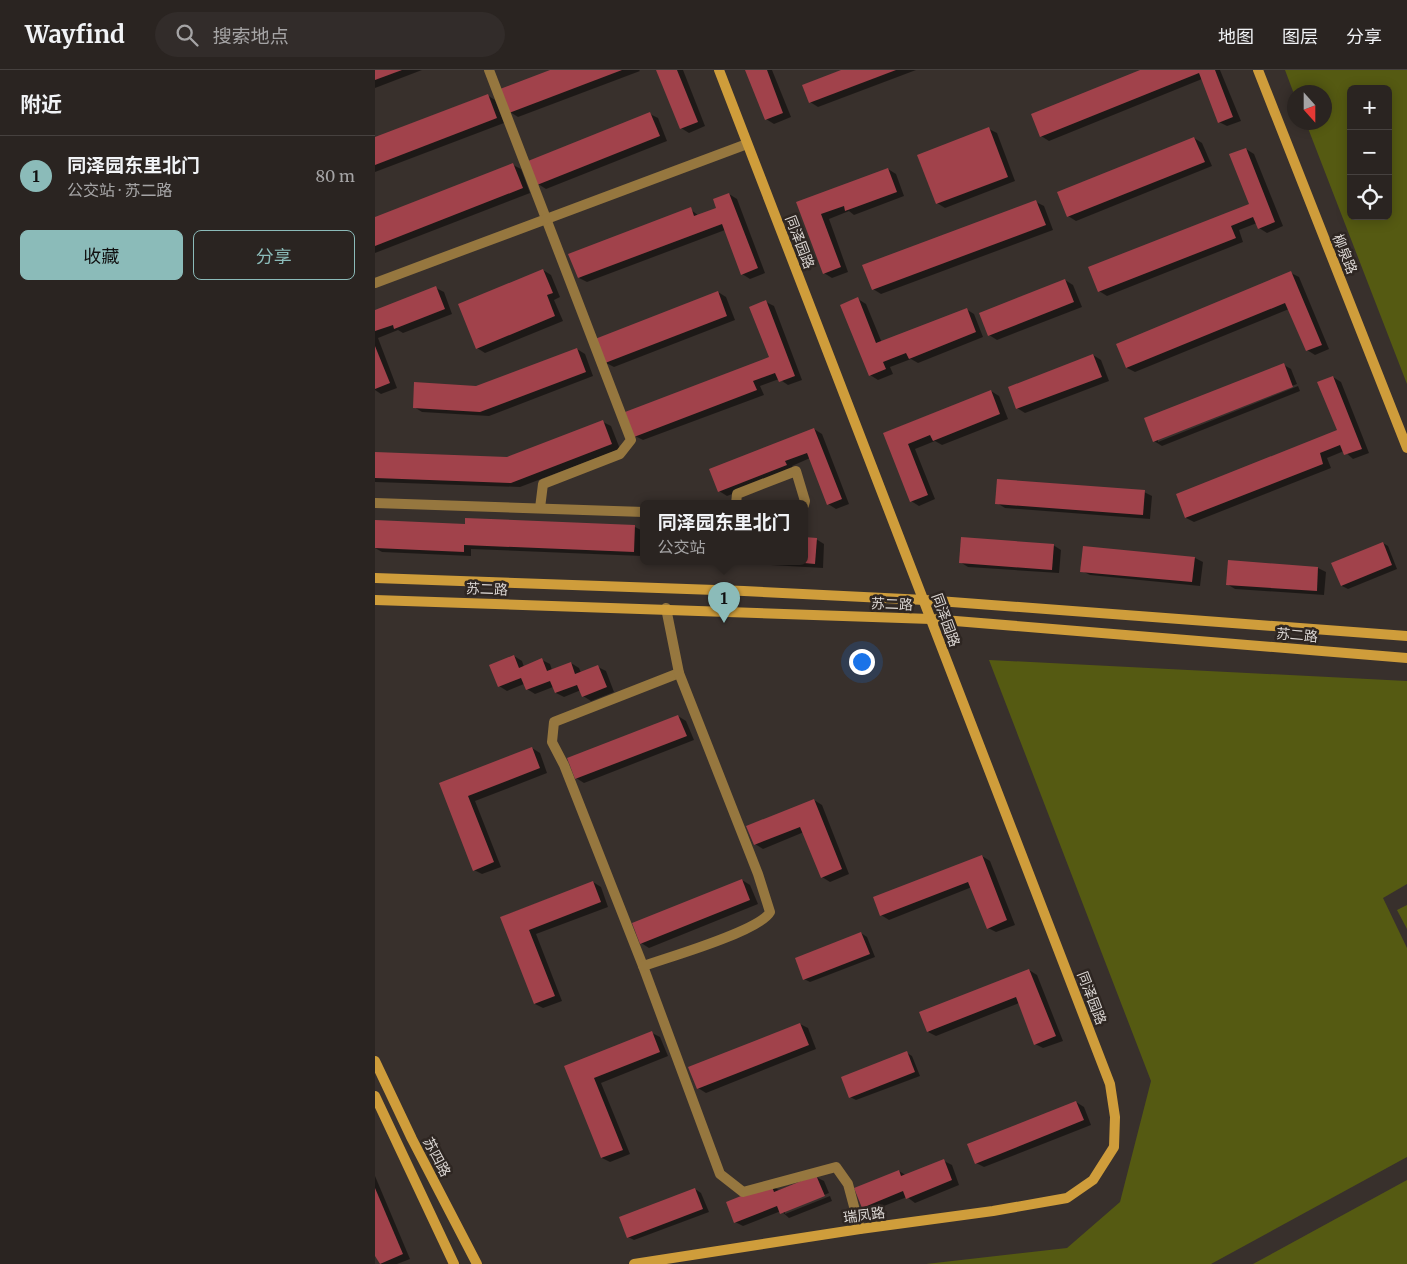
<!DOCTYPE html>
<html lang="zh">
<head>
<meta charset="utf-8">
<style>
  body { margin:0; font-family:Merriweather,"Noto Sans SC",serif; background:#322c2a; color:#f1f3f6 }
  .controls { position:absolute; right:15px; top:15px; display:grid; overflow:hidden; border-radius:8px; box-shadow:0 2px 12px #0003 }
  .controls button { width:45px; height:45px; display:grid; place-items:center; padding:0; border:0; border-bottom:1px solid #46413f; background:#2a2421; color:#f1f3f6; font:25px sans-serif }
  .compass { position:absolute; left:912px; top:15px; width:45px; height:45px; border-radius:50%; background:#2a2421; box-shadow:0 2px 12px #0003; rotate:159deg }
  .you { position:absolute; left:486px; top:591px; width:18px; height:18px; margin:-12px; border:4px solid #fff; border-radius:50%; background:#1a73e8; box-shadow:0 0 0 8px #1a73e833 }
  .badge { display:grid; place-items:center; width:32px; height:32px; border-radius:50%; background:#8bbbb9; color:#111; font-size:16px; font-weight:700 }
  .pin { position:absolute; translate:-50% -41px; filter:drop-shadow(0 1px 2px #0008) }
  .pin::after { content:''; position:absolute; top:26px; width:18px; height:15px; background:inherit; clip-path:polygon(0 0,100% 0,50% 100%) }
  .popup { position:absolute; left:265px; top:430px; width:168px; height:65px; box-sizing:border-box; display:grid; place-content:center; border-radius:8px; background:#2a2421; filter:drop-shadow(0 1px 4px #0005); font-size:16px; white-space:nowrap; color:#a5a4a5 }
  .popup b { font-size:19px; color:#f1f3f6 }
  .popup::after { content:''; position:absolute; left:50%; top:100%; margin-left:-10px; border:10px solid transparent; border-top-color:#2a2421 }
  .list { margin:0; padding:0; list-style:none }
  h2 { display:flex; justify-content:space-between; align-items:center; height:65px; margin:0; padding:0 20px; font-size:21px }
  h2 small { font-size:16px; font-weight:400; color:#a5a4a5 }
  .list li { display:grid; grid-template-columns:32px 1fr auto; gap:15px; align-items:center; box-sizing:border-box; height:80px; padding:0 20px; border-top:1px solid #46413f }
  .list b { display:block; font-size:19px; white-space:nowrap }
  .list p { margin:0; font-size:16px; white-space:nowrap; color:#a5a4a5 }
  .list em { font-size:16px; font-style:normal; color:#a5a4a5 }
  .actions { display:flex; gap:10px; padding:15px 20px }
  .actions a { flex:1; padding:11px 0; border:1px solid #8bbbb9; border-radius:8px; text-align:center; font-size:18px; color:#8bbbb9 }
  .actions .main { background:#8bbbb9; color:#111 }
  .icon { flex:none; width:28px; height:28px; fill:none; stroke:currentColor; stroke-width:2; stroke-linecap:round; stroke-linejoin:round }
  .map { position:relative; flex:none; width:1032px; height:1194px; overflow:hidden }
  header { display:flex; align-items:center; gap:30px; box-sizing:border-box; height:70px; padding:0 25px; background:#2a2421; border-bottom:1px solid #46413f }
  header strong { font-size:24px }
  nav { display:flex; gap:28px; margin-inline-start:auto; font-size:18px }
  .search { width:350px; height:45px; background:#322c2a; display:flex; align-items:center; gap:12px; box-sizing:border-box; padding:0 18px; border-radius:28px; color:#a5a4a5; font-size:19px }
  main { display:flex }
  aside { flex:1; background:#2a2421 }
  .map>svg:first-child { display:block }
</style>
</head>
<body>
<header>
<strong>Wayfind</strong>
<div class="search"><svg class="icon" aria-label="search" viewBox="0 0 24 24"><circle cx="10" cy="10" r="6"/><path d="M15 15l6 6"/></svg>搜索地点</div>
<nav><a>地图</a><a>图层</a><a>分享</a></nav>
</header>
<main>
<aside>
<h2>附近<small></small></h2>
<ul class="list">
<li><span class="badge">1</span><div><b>同泽园东里北门</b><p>公交站 · 苏二路</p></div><em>80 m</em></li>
</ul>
<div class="actions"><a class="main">收藏</a><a>分享</a></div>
</aside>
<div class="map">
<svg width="1032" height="1194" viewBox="0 0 1032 1194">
  <rect width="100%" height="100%" fill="#38302c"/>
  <g fill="#555a12" fill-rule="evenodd">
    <path d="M910 0H1032V314L931 53 949 52V22L919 24ZM976 19H1013V146H976Z"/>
    <path d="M614 590 1032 611V814L1008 828 1032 878V1087L836 1194H551L692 1178 745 1132 776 1011Z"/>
    <path d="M1032 835V859L1022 840Z"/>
    <path d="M1032 1110V1194H878Z"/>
  </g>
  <g fill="#0007">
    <path d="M0 0H47L0 18Z"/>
    <path d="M179 0H264L265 1 143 47 135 42Z"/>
    <path d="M282 0H308L330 56 314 63 306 58Z"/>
    <path d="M372 0H397L416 47 399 54 391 49Z"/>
    <path d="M469 0H541L443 37 435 32Z"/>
    <path d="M769 0H845L866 51 852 56 844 52 827 9 674 71 666 66Z"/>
    <path d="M112 25 120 30 129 53 0 102V68Z"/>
    <path d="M275 44 283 48 292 71 171 119 163 114Z"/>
    <path d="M614 59 622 63 640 111 570 138 562 133Z"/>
    <path d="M819 68 827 73 837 96 701 151 693 146Z"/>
    <path d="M871 79 879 84 908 156 892 163 884 158 882 153 864 160 868 172 732 226 724 221 876 135Z"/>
    <path d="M138 95 146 99 155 123 0 183V148Z"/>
    <path d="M513 99 521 104 529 126 479 145 474 141 454 149 473 202 457 208 449 203 422 133Z"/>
    <path d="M354 124 362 129 390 203 375 209 367 204 350 160 212 212 204 208 315 139 324 146 343 139Z"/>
    <path d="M661 132 669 136 678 160 506 224 498 219Z"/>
    <path d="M168 200 176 205 185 227 179 230 188 251 110 283 102 278Z"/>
    <path d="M916 203 924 207 954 279 940 285 932 280 914 239 760 302 752 298 743 275Z"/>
    <path d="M690 210 698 215 707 237 622 270 614 265Z"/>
    <path d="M61 218 69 222 77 244 28 263 23 260 3 268 22 318 6 324 0 320V241Z"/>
    <path d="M343 222 351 227 360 250 239 297 231 293Z"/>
    <path d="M483 229 491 234 507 273 591 239 599 244 608 267 543 293 536 289 515 297 518 304 503 310 495 305Z"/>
    <path d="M391 232 399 236 427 310 413 315 404 309 385 316 389 325 268 370 260 366 395 288Z"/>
    <path d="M202 279 210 284 218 306 114 346 47 342 39 337 102 317Z"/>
    <path d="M718 285 726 290 734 311 650 343 642 338Z"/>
    <path d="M909 295 916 299 922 314 783 369V372L923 316 925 321 787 376 779 371 770 349Z"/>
    <path d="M958 307 966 312 994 383 978 389 969 381 952 388 956 398 819 452 811 448 802 425 963 361Z"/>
    <path d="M616 321 624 326 633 349 567 375 560 371 540 379 560 429 544 436 536 431 509 363Z"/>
    <path d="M228 352 236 356 245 379 145 417 0 412V383L133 388Z"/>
    <path d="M439 359 447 364 474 434 461 439 453 434 435 388 417 396 419 400 352 426 344 421Z"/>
    <path d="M769 422 777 426 775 449 630 438 622 433Z"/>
    <path d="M91 450 260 457 268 461 267 486 96 479V486L7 482 0 478V451L91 455Z"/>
    <path d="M429 469H441L449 474 448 498 344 492H429Z"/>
    <path d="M1008 473 1013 476 1022 499 973 519 967 516 958 493Z"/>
    <path d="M678 475 686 480 684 503 593 497 585 492Z"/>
    <path d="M820 488 828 492 825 516 715 505 707 501Z"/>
    <path d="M854 491 943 498 951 502 949 525 860 519 852 514Z"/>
    <path d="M139 586 147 591 149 597 167 590 175 594 177 600 196 593 204 598 206 603 223 597 231 601 239 622 216 631 208 626 206 620 189 627 181 623 178 617 160 624 152 619 149 614 132 621 124 616Z"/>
    <path d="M303 646 311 651 319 670 209 713 201 708Z"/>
    <path d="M157 678 165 683 172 703 100 731 126 797 107 804 99 800 66 713Z"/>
    <path d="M439 730 447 735 474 804 455 812 447 807 429 762 388 779 380 774Z"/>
    <path d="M607 786 615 791 640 855 621 862 613 858 597 817 514 850 506 845Z"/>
    <path d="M367 810 375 815 383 834 274 878 266 873Z"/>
    <path d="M218 812 226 817 233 837 161 864 187 931 168 938 160 934 126 847Z"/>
    <path d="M486 863 492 867 500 887 435 912 429 909Z"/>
    <path d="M654 900 662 905 688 971 668 978 660 974 644 933 561 966 553 962Z"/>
    <path d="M425 954 433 958 441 979 331 1023 323 1018Z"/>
    <path d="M277 963 285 967 293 986 226 1013 255 1084 235 1092 227 1088 191 997Z"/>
    <path d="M532 983 537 986 545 1006 481 1030 475 1027Z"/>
    <path d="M701 1032 709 1037 716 1055 609 1097 601 1093Z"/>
    <path d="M569 1091 577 1095 584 1115 540 1133 532 1127 496 1141 488 1137 524 1101 532 1106Z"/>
    <path d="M0 1106 35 1189 22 1194H5L0 1183Z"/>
    <path d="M441 1107 449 1111 454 1123 410 1141V1144L455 1126 457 1131 414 1148 406 1141 368 1156 360 1152 396 1116 404 1120Z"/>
    <path d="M320 1119 326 1123 334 1142 259 1170 253 1167Z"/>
  </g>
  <g fill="#a1424b">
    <path d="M0 0H27L0 10Z"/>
    <path d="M175 0H247L134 43 125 19Z"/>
    <path d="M281 0H302L323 52 305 59Z"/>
    <path d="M370 0H392L408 43 390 50Z"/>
    <path d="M466 0H521L434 33 427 15Z"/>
    <path d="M765 0H840L858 47 843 53 824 3 665 67 656 44Z"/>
    <path d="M113 24 122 48 0 95V67Z"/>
    <path d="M275 42 285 66 162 115 153 91Z"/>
    <path d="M614 57 633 107 561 134 542 85Z"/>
    <path d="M819 67 830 92 692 147 682 122Z"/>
    <path d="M871 78 900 152 883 159 878 147 856 156 861 168 723 222 713 197 874 134 854 84Z"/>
    <path d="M138 93 148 118 0 176V147Z"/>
    <path d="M513 98 522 122 470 141 469 136 446 144 466 197 448 204 421 132Z"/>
    <path d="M354 123 383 198 366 205 347 154 203 208 193 184 316 137 319 146 341 138 338 129Z"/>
    <path d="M661 130 671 155 497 220 487 195Z"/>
    <path d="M168 199 178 223 172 225 180 246 101 279 83 234Z"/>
    <path d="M916 201 947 275 931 281 910 233 751 298 741 274Z"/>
    <path d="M690 209 699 232 613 266 604 243Z"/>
    <path d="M61 216 70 239 19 259 18 255 0 261V240Z"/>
    <path d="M343 221 352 246 230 293 220 269Z"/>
    <path d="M483 227 501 273 592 238 601 262 534 289 531 283 508 292 511 299 494 306 465 235Z"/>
    <path d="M391 230 420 306 404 312 400 303 378 311 382 320 259 367 250 342 394 287 374 237Z"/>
    <path d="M0 276 15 313 0 319Z"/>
    <path d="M202 278 211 302 105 342 38 338 39 312 101 316Z"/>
    <path d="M718 284 727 307 641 339 633 317Z"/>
    <path d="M909 293 918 317 778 372 769 348Z"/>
    <path d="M958 306 987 379 969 385 965 375 945 383 948 394 810 448 801 424 962 360 942 312Z"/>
    <path d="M616 320 625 344 558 371 555 365 533 374 553 425 535 432 508 363Z"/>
    <path d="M228 350 237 374 136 413 0 408V382L132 387Z"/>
    <path d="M439 358 467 429 452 435 432 383 410 391 412 395 343 422 334 399Z"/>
    <path d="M622 409 770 420 768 445 620 434Z"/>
    <path d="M90 448 260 455 259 482 89 475V482L0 478V450L90 454Z"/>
    <path d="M429 467 442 468 440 494 429 493Z"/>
    <path d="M586 467 679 474 677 500 584 493Z"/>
    <path d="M1008 472 1017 495 966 516 956 493Z"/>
    <path d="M708 476 820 487 817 512 705 502Z"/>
    <path d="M853 490 943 497 942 521 851 515Z"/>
    <path d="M139 585 144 598 167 588 172 601 196 592 200 604 223 595 232 617 207 627 202 615 180 623 175 611 151 620 146 608 123 617 114 595Z"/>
    <path d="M303 645 312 666 200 709 192 688Z"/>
    <path d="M157 677 165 698 93 726 119 792 98 801 64 713Z"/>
    <path d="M439 729 467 799 446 808 425 757 379 775 371 756Z"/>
    <path d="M607 785 632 850 612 859 593 812 505 846 498 827Z"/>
    <path d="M367 809 375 830 265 874 257 853Z"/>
    <path d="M218 811 226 832 154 860 180 926 159 934 125 847Z"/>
    <path d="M486 862 495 884 428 910 420 888Z"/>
    <path d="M654 899 681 966 659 975 641 927 552 962 544 942Z"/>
    <path d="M425 953 434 975 322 1019 313 997Z"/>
    <path d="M277 961 285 982 219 1008 248 1080 226 1088 189 996Z"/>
    <path d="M532 981 540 1002 474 1028 466 1007Z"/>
    <path d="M701 1031 709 1050 600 1094 592 1074Z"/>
    <path d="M569 1089 577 1110 531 1129 528 1121 487 1138 479 1118 524 1100 526 1106Z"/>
    <path d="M441 1105 450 1126 405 1144 402 1136 359 1153 351 1132 396 1114 399 1122Z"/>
    <path d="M0 1118 28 1184 5 1194 0 1186Z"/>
    <path d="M320 1118 328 1139 252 1168 244 1147Z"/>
  </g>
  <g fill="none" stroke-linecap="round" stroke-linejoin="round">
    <g stroke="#96773f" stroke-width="10">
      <path d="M114 0 256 370 245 384 168 414 165 438"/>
      <path d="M0 213 372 74"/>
      <path d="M0 433 269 442"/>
      <path d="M361 434 362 424 421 401 430 431 429 435"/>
      <path d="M304 603 179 652 177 672 189 695 268 896 345 1104 368 1122 461 1097 473 1114 485 1159"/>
      <path d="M268 896C292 888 385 861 395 842L383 804 304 603 291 538"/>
    </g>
    <g stroke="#cf9d3b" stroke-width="10">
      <path d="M883 0 1032 378"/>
      <path d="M0 508 369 521 550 530 1032 566"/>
      <path d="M0 530 556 549 1032 588"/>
      <path d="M0 991 37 1069 102 1194"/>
      <path d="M0 1026 79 1194"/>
      <path d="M259 1194 485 1159 618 1141 692 1128 718 1110 739 1077 740 1047 735 1014 344 0"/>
    </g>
  </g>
  <g text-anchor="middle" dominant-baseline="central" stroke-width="5" stroke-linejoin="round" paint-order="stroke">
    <g font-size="14" fill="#dbd6d3" stroke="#2e2622">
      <text transform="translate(425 172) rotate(69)">同泽园路</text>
      <text transform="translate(970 184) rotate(68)">柳泉路</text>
      <text transform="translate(112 519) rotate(2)">苏二路</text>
      <text transform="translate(517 534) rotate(2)">苏二路</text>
      <text transform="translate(571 550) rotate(70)">同泽园路</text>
      <text transform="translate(922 565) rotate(5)">苏二路</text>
      <text transform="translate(717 928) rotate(69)">同泽园路</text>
      <text transform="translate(62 1087) rotate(62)">苏四路</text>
      <text transform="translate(489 1145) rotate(-8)">瑞凤路</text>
    </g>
  </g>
</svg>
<div class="controls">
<button>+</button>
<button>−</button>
<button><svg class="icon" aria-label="locate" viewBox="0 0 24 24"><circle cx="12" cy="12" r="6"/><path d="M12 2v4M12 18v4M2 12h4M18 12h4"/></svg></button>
</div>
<svg class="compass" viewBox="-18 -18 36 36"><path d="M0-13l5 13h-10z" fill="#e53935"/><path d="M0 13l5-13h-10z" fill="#a5a4a5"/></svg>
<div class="you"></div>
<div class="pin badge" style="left:349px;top:553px">1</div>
<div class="popup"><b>同泽园东里北门</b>公交站</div>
</div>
</main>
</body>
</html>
